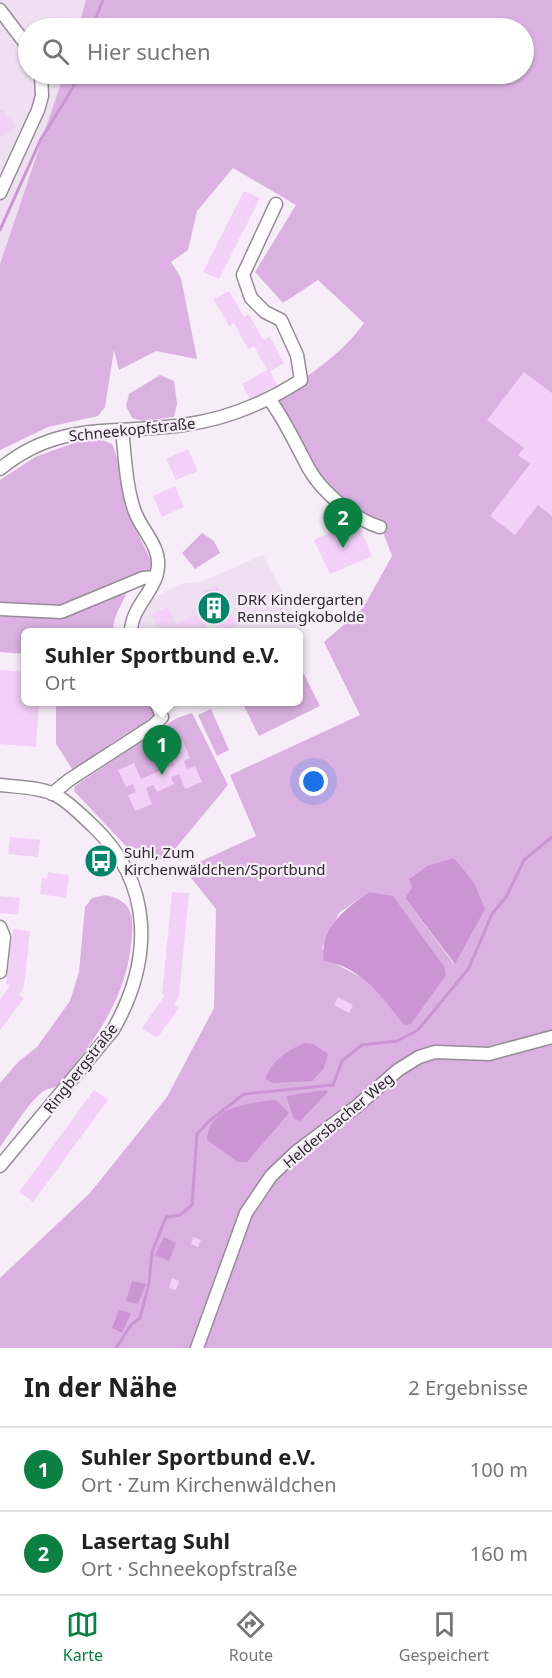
<!DOCTYPE html>
<html lang="de">
<head>
<meta charset="utf-8">
<style>
  body { margin:0; font-family:"Noto Sans",sans-serif; background:#f6f6f6; color:#222 }
  .you { position:absolute; left:314px; top:782px; width:21px; height:21px; margin:-15px; border:4px solid #fff; border-radius:50%; background:#1a73e8; box-shadow:0 0 0 9px #1a73e833 }
  .badge { display:grid; place-items:center; width:39px; height:39px; border-radius:50%; background:#0b8043; color:#fff; font-size:20px; font-weight:700 }
  .pin { position:absolute; translate:-50% -50px; filter:drop-shadow(0 2px 3px #0008) }
  .pin::after { content:''; position:absolute; top:32px; width:21px; height:18px; background:inherit; clip-path:polygon(0 0,100% 0,50% 100%) }
  .popup { position:absolute; left:21px; top:628px; width:282px; height:78px; box-sizing:border-box; display:grid; place-content:center; border-radius:9px; background:#fff; filter:drop-shadow(0 2px 4px #0005); font-size:20px; white-space:nowrap; color:#767676 }
  .popup b { font-size:22px; color:#222 }
  .popup::after { content:''; position:absolute; left:50%; top:100%; margin-left:-12px; border:12px solid transparent; border-top-color:#fff }
  .list { margin:0; padding:0; list-style:none }
  h2 { display:flex; justify-content:space-between; align-items:center; height:78px; margin:0; padding:0 24px; font-size:26px }
  h2 small { font-size:20px; font-weight:400; color:#767676 }
  .list li { display:grid; grid-template-columns:39px 1fr auto; gap:18px; align-items:center; box-sizing:border-box; height:84px; padding:0 24px; border-top:2px solid #e0e0e0 }
  .list b { display:block; font-size:22px; white-space:nowrap }
  .list p { margin:0; font-size:20px; white-space:nowrap; color:#767676 }
  .list em { font-size:20px; font-style:normal; color:#767676 }
  .icon { flex:none; width:33px; height:33px; fill:none; stroke:currentColor; stroke-width:2; stroke-linecap:round; stroke-linejoin:round }
  .map { position:relative; flex:none; width:552px; height:1348px; overflow:hidden }
  .search { position:absolute; background:#fff; box-shadow:0 2px 4px #0004; left:18px; right:18px; top:18px; height:66px; display:flex; align-items:center; gap:15px; box-sizing:border-box; padding:0 21px; border-radius:33px; color:#767676; font-size:22px }
  .sheet { height:246px; background:#fff }
  nav { display:flex; justify-content:space-around; align-items:center; box-sizing:border-box; height:84px; border-top:2px solid #e0e0e0; background:#fff; font-size:16px; color:#767676 }
  nav a { display:grid; justify-items:center; gap:3px }
  nav .on { color:#0b8043 }
  .map>svg:first-child { display:block }
</style>
</head>
<body>
<div class="map">
<svg width="552" height="1348" viewBox="0 0 552 1348">
  <rect width="100%" height="100%" fill="#f7edf8"/>
  <g fill="#eee0f1">
    <path d="M0 0H86L78 28H28V74H64L0 264Z"/>
    <path d="M263 555 303 630 297 632H143L139 622 151 599 180 584 200 582Z"/>
  </g>
  <g fill="#dbb1e2" fill-rule="evenodd">
    <path d="M86 0H552V1348H0V1278L90 1193 167 1097 214 1008 216 909 184 869 256 836 230 775 360 715 324 642 363 608 392 556 380 524 323 487 270 400C305 378 340 357 364 323L318 280 283 303 255 272 296 205 233 168 197 211 188 250 171 262 181 278 197 359 156 351 119 370 114 350 105 407 98 416 48 427 0 450V264L64 74H524V28H78ZM427 866 454 964 405 898 412 887 410 879ZM369 892 378 894 405 1025 370 982 334 963 322 948 339 913Z"/>
    <path d="M160 375 174 381 177 404 174 417 143 421 132 418 126 406 129 394Z"/>
    <path d="M85 439H100L112 444C120 461 120 480 125 499 130 522 145 545 154 568L129 580C131 595 113 610 113 632H26L25 654 0 652V480L35 457Z"/>
    <path d="M202 533 214 541 220 553 195 569 182 553Z"/>
    <path d="M299 664 320 706 259 736 242 702H298Z"/>
    <path d="M56 702H150L154 714 151 725 140 731 137 727 110 744 111 749 73 770 56 744Z"/>
    <path d="M211 709 229 750 217 756 198 715Z"/>
    <path d="M192 713 228 785 165 861 126 846 74 791 75 786 177 718Z"/>
    <path d="M106 895C129 901 134 911 132 935 129 983 108 1022 79 1059 72 1068 66 1078 58 1085 54 1089 47 1088 42 1092 27 1104 12 1131 0 1147V1083L18 1062 37 1047 70 1001 79 972 85 907 92 898Z"/>
  </g>
  <g fill="#cb95d3">
    <path d="M454 858 474 883 485 909 455 964 405 898 412 887 409 879 427 866Z"/>
    <path d="M369 892 393 896 445 968 446 975 411 1024 404 1025C382 997 362 967 324 961 319 928 345 909 369 892Z"/>
    <path d="M304 1043 313 1044 328 1054 324 1068 312 1081 273 1083 265 1079C272 1060 287 1051 304 1043Z"/>
    <path d="M326 1090 328 1092 300 1121 294 1119 286 1096Z"/>
    <path d="M276 1100 289 1113 247 1162H238L207 1140C207 1107 251 1102 276 1100Z"/>
    <path d="M164 1237 176 1243 169 1261 155 1255Z"/>
    <path d="M132 1281 146 1284 138 1304 126 1301Z"/>
    <path d="M119 1310 131 1313 122 1333 112 1328Z"/>
  </g>
  <g fill="none" stroke-linecap="round" stroke-linejoin="round">
    <g stroke="#cb95d3" stroke-width="3">
      <path d="M92 28 103 0"/>
      <path d="M0 230 41 139 74 86 78 74"/>
      <path d="M116 1348 131 1325 140 1318 149 1283 152 1252 166 1217 180 1215 192 1205 197 1134 209 1121 244 1094 333 1085 342 1061 362 1045 397 1041 418 1030 469 968 492 914 506 897 524 860 552 837"/>
    </g>
  </g>
  <g fill="#f2d0f7">
    <path d="M2 109 16 126 0 138V111Z"/>
    <path d="M244 191 260 198 219 279 203 272Z"/>
    <path d="M229 291 244 317 249 314 263 340 270 337 284 363 270 371 277 385 250 400 242 384 267 370 254 346 248 349 234 323 229 326 213 299Z"/>
    <path d="M524 372 552 393V516L538 505 515 535 490 516 530 464 518 455 524 448 487 420Z"/>
    <path d="M188 449 198 471 176 480 166 459Z"/>
    <path d="M175 486 184 507 162 517 153 496Z"/>
    <path d="M357 521 372 556 330 574 314 540Z"/>
    <path d="M217 585 225 602 218 605 222 614 230 610 237 626 219 632 213 618 205 622 208 629 200 632H189L188 629 169 632 167 628 160 631 152 614 168 607 175 624 209 609 202 592Z"/>
    <path d="M0 670 26 672V702H39L36 747 0 744Z"/>
    <path d="M183 741 190 758 184 761 187 769 195 766 202 782 185 789 179 774 171 777 174 784 157 792 153 785 146 788 152 804 135 811 128 795 136 792 133 784 126 787 118 770 134 763 141 779 174 765 167 748Z"/>
    <path d="M10 837 40 840 38 857 8 854Z"/>
    <path d="M48 872 69 875 66 898 40 894 42 878 47 879Z"/>
    <path d="M172 892 189 893 179 996 174 1005 179 1008 157 1038 142 1028 165 995H162Z"/>
    <path d="M0 896 20 898 18 915 0 913Z"/>
    <path d="M13 929 30 931 24 986 19 995 24 998 0 1030V1000L10 985 6 984Z"/>
    <path d="M338 997 353 1005 349 1013 334 1005Z"/>
    <path d="M94 1090 108 1100 33 1202 19 1192Z"/>
    <path d="M193 1237 201 1240 198 1247 191 1244Z"/>
    <path d="M172 1278 179 1281 176 1290 169 1288Z"/>
  </g>
  <g fill="none" stroke-linecap="round" stroke-linejoin="round">
    <g stroke="#968d97" stroke-width="15">
      <g id="minor">
        <path d="M0 10 28 47"/>
        <path d="M0 193 38 110 42 96 41 74"/>
        <path d="M270 400C286 422 296 445 309 469 322 492 355 520 380 527"/>
        <path d="M122 430C125 456 126 488 135 512 141 529 160 546 158 566 157 591 131 606 131 632"/>
        <path d="M0 469C59 420 114 435 183 425 227 419 264 404 301 380L297 355 281 320 265 312 251 298 243 275 276 204"/>
        <path d="M0 609 61 612 143 578 156 577"/>
        <path d="M0 785C18 787 37 787 54 794 68 801 81 815 93 826 154 884 153 960 113 1030L0 1166"/>
        <path d="M52 794 69 780 154 725 162 717 156 702"/>
        <path d="M0 927 4 937 0 972"/>
        <path d="M197 1348 246 1213 271 1176 296 1152 356 1107 398 1070 419 1057 435 1052 489 1054 552 1037"/>
      </g>
    </g>
    <use href="#minor" stroke="#fff" stroke-width="12"/>
  </g>
  <defs>
    <g id="building-disc" transform="scale(1.725)"><circle r="9.5" fill="#00866b" stroke="#f7edf8"/><path d="M-4-6H4V6H1V3H-1V6H-4ZM-2.5-4.3h1.7v1.8h-1.7ZM.8-4.3h1.7v1.8H.8ZM-2.5-1h1.7V.8h-1.7ZM.8-1h1.7V.8H.8Z" fill="#fff"/></g>
    <g id="bus-disc" transform="scale(1.725)"><circle r="9.5" fill="#00866b" stroke="#f7edf8"/><path d="M-5-6H5V4H4V6H2V4H-2V6H-4V4H-5ZM-3.5-4V0h7V-4ZM-3.5 1.2v1.5H-2V1.2ZM2 1.2v1.5H3.5V1.2Z" fill="#fff"/></g>
  </defs>
  <g fill-rule="evenodd">
    <use href="#building-disc" x="214" y="608"/>
    <use href="#bus-disc" x="101" y="861"/>
  </g>
  <g text-anchor="middle" dominant-baseline="central" stroke-width="4.5" stroke-linejoin="round" paint-order="stroke">
    <g font-size="15" fill="#2d2a2e" stroke="#f7edf8">
      <text transform="translate(132 429) rotate(-6)">Schneekopfstraße</text>
      <text transform="translate(80 1068) rotate(-52)">Ringbergstraße</text>
      <text transform="translate(338 1120) rotate(-40)">Heldersbacher Weg</text>
    </g>
    <g font-size="15" fill="#2d2a2e" stroke="#f7edf8" text-anchor="start">
      <text x="237" y="599">DRK Kindergarten<tspan x="237" dy="17">Rennsteigkobolde</tspan></text>
      <text x="124" y="852">Suhl, Zum<tspan x="124" dy="17">Kirchenwäldchen/Sportbund</tspan></text>
    </g>
  </g>
</svg>
<div class="you"></div>
<div class="pin badge" style="left:162px;top:775px">1</div>
<div class="popup"><b>Suhler Sportbund e.V.</b>Ort</div>
<div class="pin badge" style="left:343px;top:548px">2</div>
<div class="search"><svg class="icon" aria-label="search" viewBox="0 0 24 24"><circle cx="10" cy="10" r="6"/><path d="M15 15l6 6"/></svg>Hier suchen</div>
</div>
<section class="sheet">
<h2>In der Nähe<small>2 Ergebnisse</small></h2>
<ul class="list">
<li><span class="badge">1</span><div><b>Suhler Sportbund e.V.</b><p>Ort · Zum Kirchenwäldchen</p></div><em>100 m</em></li>
<li><span class="badge">2</span><div><b>Lasertag Suhl</b><p>Ort · Schneekopfstraße</p></div><em>160 m</em></li>
</ul>
</section>
<nav>
<a class="on"><svg class="icon" aria-label="map" viewBox="0 0 24 24"><path d="M3 6l6-2 6 2 6-2v14l-6 2-6-2-6 2zM9 4v14M15 6v14"/></svg>Karte</a>
<a><svg class="icon" aria-label="directions" viewBox="0 0 24 24"><path d="M12 3l9 9-9 9-9-9zM9 14v-3h6M13 9l2 2-2 2"/></svg>Route</a>
<a><svg class="icon" aria-label="saved" viewBox="0 0 24 24"><path d="M7 4h10v16l-5-4-5 4z"/></svg>Gespeichert</a>
</nav>
</body>
</html>
